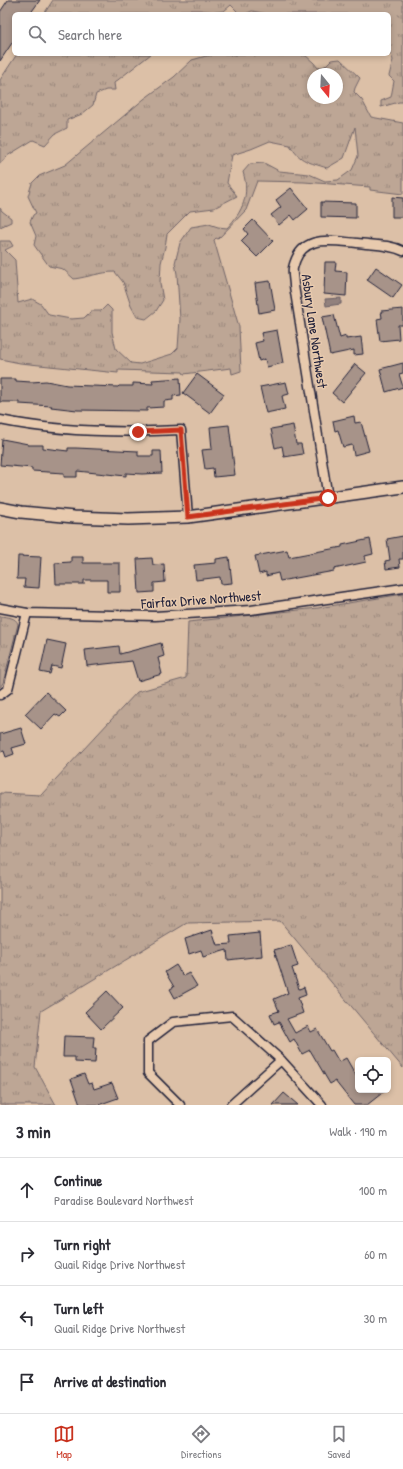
<!DOCTYPE html>
<html lang="en">
<head>
<meta charset="utf-8">
<style>
  body { margin:0; font-family:"Patrick Hand",sans-serif; background:#f2f2f3; color:#2b2b33 }
  .controls { position:absolute; right:12px; bottom:12px; display:grid; overflow:hidden; border-radius:6px; box-shadow:0 2px 6px #0003 }
  .controls button { width:36px; height:36px; display:grid; place-items:center; padding:0; border:0; border-bottom:1px solid #e1e1e2; background:#fff; color:#2b2b33; font:20px sans-serif }
  .compass { position:absolute; left:307px; top:68px; width:36px; height:36px; border-radius:50%; background:#fff; box-shadow:0 2px 6px #0003; rotate:162deg }
  .stop { position:absolute; width:12px; height:12px; margin:-9px; border:3px solid #c8321e; border-radius:50%; background:#fff }
  .stop.end { background:#c8321e; border-color:#fff; box-shadow:0 1px 4px #0008 }
  .list { margin:0; padding:0; list-style:none }
  h2 { display:flex; justify-content:space-between; align-items:center; height:52px; margin:0; padding:0 16px; font-size:17px }
  h2 small { font-size:13px; font-weight:400; color:#7c7c81 }
  .list li { display:grid; grid-template-columns:26px 1fr auto; gap:12px; align-items:center; box-sizing:border-box; height:64px; padding:0 16px; border-top:1px solid #e1e1e2 }
  .list b { display:block; font-size:15px; white-space:nowrap }
  .list p { margin:0; font-size:13px; white-space:nowrap; color:#7c7c81 }
  .list em { font-size:13px; font-style:normal; color:#7c7c81 }
  .icon { flex:none; width:22px; height:22px; fill:none; stroke:currentColor; stroke-width:2; stroke-linecap:round; stroke-linejoin:round }
  .map { position:relative; flex:none; width:403px; height:1105px; overflow:hidden }
  .search { position:absolute; background:#fff; box-shadow:0 2px 6px #0003; left:12px; right:12px; top:12px; height:44px; display:flex; align-items:center; gap:10px; box-sizing:border-box; padding:0 14px; border-radius:6px; color:#7c7c81; font-size:15px }
  .sheet { height:308px; background:#fff }
  nav { display:flex; justify-content:space-around; align-items:center; box-sizing:border-box; height:56px; border-top:1px solid #e1e1e2; background:#fff; font-size:11px; color:#7c7c81 }
  nav a { display:grid; justify-items:center; gap:2px }
  nav .on { color:#c8321e }
  .map>svg:first-child { display:block }
</style>
</head>
<body>
<div class="map">
<svg width="403" height="1105" viewBox="0 0 403 1105">
  <defs>
    <pattern id="grass-tufts" width="24" height="20" patternUnits="userSpaceOnUse"><rect width="24" height="20" fill="#bda695"/><path d="M3 7l-1-3M5 7V3M7 7l1-3M15 17l-1-3M17 17v-4M19 17l1-3" fill="none" stroke="#99877b"/></pattern>
  </defs>
  <rect width="100%" height="100%" fill="#dcc0a7"/>
  <filter id="ink" filterUnits="userSpaceOnUse"><feTurbulence type="fractalNoise" baseFrequency=".025" numOctaves="2"/><feDisplacementMap in="SourceGraphic" scale="8" xChannelSelector="R" yChannelSelector="G"/><feConvolveMatrix kernelMatrix="1 2 1 2 8 2 1 2 1" color-interpolation-filters="sRGB"/></filter>
  <g filter="url(#ink)">
    <g fill="url(#grass-tufts)" stroke="#706468" fill-rule="evenodd">
      <path d="M53 0H403V102H399L381 107V101L391 97 394 81 389 76 393 60 389 50V14H268L252 11 245 14H236L237 11 231 5 224 11 216 12 199 10H181L179 14H44Z"/>
      <path d="M17 54H151L114 83 115 90H106L96 94 93 105 82 114 67 120V128L55 134 45 145 33 140 7 156 0 164V80Z"/>
      <path d="M213 54H304L314 63 318 68 325 66 331 60 340 59 360 78 355 88 354 92 362 100 371 117 403 123V194L370 190V187L304 182 257 181 246 210 218 239 216 238 214 240 239 327 241 371 232 374 231 368 184 374 183 372 118 370V373L20 363 0 359V241H10L13 246 5 250 15 260 18 303 32 299 41 304 49 315 71 319 84 318 91 311H101L107 305 112 310V332L116 349 131 363 140 364 172 354 178 348 180 319 177 274 175 263 180 243 191 227 209 224 218 227 227 228C243 211 250 195 243 172L250 164 264 163 279 171 309 174 325 181 338 180 352 170 358 156 355 127 344 158 327 168C309 162 300 162 290 145L270 141 251 149 232 155 227 183 237 196 214 208 190 211 167 234 165 247 161 263 160 283 163 300 156 311 146 319 137 317 131 306 123 282 115 272C101 272 88 277 74 279L63 269 49 266 34 245 36 236 30 222 33 215 36 213 28 196 32 183 39 176 65 165 144 99 174 77 192 60ZM313 74H337V98H313Z"/>
      <path d="M0 208 2 211 11 218V222L0 227Z"/>
      <path d="M403 594V1068L280 921 187 923 41 1011 35 1067 56 1105H0V793L41 795 137 692 186 678 188 622 318 608Z"/>
      <path d="M0 616C7 617 16 617 18 624L3 683 0 687Z"/>
    </g>
    <path fill="#92817d" stroke="#655b63" d="M341 298V304L326 306 325 299Z"/>
    <g fill="#a79389" stroke="#22223b">
      <path d="M8 0H40L30 14H14V40L0 61V12Z"/>
      <path d="M291 188 308 209 295 220 291 215 279 225 271 215 281 207 276 200Z"/>
      <path d="M392 197 403 198V217H392Z"/>
      <path d="M321 202 356 203V218L321 217Z"/>
      <path d="M253 220 273 241 257 257 241 241 248 234 244 229Z"/>
      <path d="M325 262H336L335 271 347 272 346 296 324 294Z"/>
      <path d="M376 267 402 285 393 298 367 280Z"/>
      <path d="M270 281 275 310 259 313 255 283Z"/>
      <path d="M403 309V325H398L399 339 380 341 377 319 382 318 381 311Z"/>
      <path d="M334 315 340 338 346 336V339L361 337 363 354 354 355V350L330 355 322 317Z"/>
      <path d="M277 330 283 363 267 367 265 359 259 361 255 343 263 341 261 333Z"/>
      <path d="M403 363V373L399 374 403 387 386 392 380 369Z"/>
      <path d="M355 364 366 373 342 402 332 393Z"/>
      <path d="M197 374 224 394 210 413 183 393Z"/>
      <path d="M180 378 181 395 173 396V400L164 401V407L147 408V411L77 410 51 407 52 406 19 404V402H0V379H16V381L31 382 46 381 67 385 118 387 119 386H133V383L153 384 152 380Z"/>
      <path d="M286 382 289 394 282 396 285 409 266 413 260 387Z"/>
      <path d="M354 416 355 423 361 422 369 451 354 455 352 445 343 447 338 430 335 431 333 421Z"/>
      <path d="M229 425 235 475 214 477 213 468 205 469 202 450 212 449 210 427Z"/>
      <path d="M293 425 296 444H301L303 454 284 457 282 446 275 448 271 429Z"/>
      <path d="M2 439 28 444V445H43V448L68 451V448H76L138 451V456H153V451H161L162 473 142 474 126 473V476L77 471V477H64V473L32 471V468L0 465Z"/>
      <path d="M403 536V559H399L400 567 386 569 385 561 390 560 387 539Z"/>
      <path d="M370 539 373 554 365 556 366 562 334 569V571L280 581 278 573 266 576V572L259 574 255 556 287 550 289 557 342 547V545Z"/>
      <path d="M18 556 41 557 39 588 24 587 25 579H17Z"/>
      <path d="M71 557H83V563H120V592H107V580H84V584H56L55 563 71 562Z"/>
      <path d="M229 557 232 583 221 584 220 577 196 580 194 565 216 563V559Z"/>
      <path d="M152 558 153 565 164 564 165 582 154 583V592L139 593 137 559Z"/>
      <path d="M47 640 66 644 61 668 52 666 50 674 40 672Z"/>
      <path d="M161 643 164 656 158 658 162 674 138 681 132 661 87 666 85 650 119 646 120 654Z"/>
      <path d="M46 692 66 711 60 717 55 714 41 729 25 714Z"/>
      <path d="M21 728 26 744 12 748 14 754 6 757 4 751 0 752V734Z"/>
      <path d="M212 930 217 945 231 944 230 936 260 933 262 956 228 960 227 950 203 957 201 950 189 954 185 939Z"/>
      <path d="M291 945 298 966 292 968 299 989 304 987 306 995 298 998 303 1013 287 1019 295 1033 308 1026 311 1032 317 1029 330 1051 332 1050 339 1062 346 1058 358 1079V1090H386L367 1105H354L335 1081 330 1084 310 1050 302 1054 294 1039 290 1042 279 1022 274 1024 270 1014 279 1011 274 999 288 993 274 950Z"/>
      <path d="M176 965 183 976 189 973 197 986 175 998 170 989 174 987 165 972Z"/>
      <path d="M107 991 123 1008 101 1029 85 1012Z"/>
      <path d="M64 1036 94 1037 93 1048H96L95 1063 75 1062V1057H63Z"/>
      <path d="M84 1074 88 1084 92 1083 94 1089 112 1083 118 1098 98 1105H80L71 1079Z"/>
      <path d="M284 1093 298 1105H273Z"/>
    </g>
    <g fill="none" stroke-linecap="round" stroke-linejoin="round">
      <g stroke="#22223b" stroke-width="11">
        <g id="minor">
          <path d="M0 420C58 432 122 433 181 430L188 517"/>
          <path d="M328 498 294 286C294 281 292 273 293 268 301 233 331 241 357 243 372 245 389 244 403 251"/>
          <path d="M0 608 27 613 155 616 251 610 403 588"/>
          <path d="M0 695 8 689 27 613"/>
          <path d="M281 1060 322 1105"/>
          <path d="M180 1105 148 1073V1041L173 1022 232 1016 281 1060 231 1105"/>
        </g>
      </g>
      <g stroke="#22223b" stroke-width="14">
        <path id="tertiary" d="M0 508 21 512 74 517 128 519 188 517 403 487"/>
      </g>
      <use href="#minor" stroke="#e8caae" stroke-width="8"/>
      <use href="#tertiary" stroke="#e8caae" stroke-width="11"/>
    </g>
  </g>
  <g fill="none" stroke-linecap="round" stroke-linejoin="round" filter="url(#ink)">
    <path stroke="#c8321e" stroke-width="5" d="M138 432 181 430 188 517 328 498"/>
  </g>
  <g text-anchor="middle" dominant-baseline="central" stroke-width="3" stroke-linejoin="round" paint-order="stroke">
    <g font-size="14" fill="#22223b" stroke="#e8caae">
      <text transform="translate(315 331) rotate(82)">Asbury Lane Northwest</text>
      <text transform="translate(201 599) rotate(-4)">Fairfax Drive Northwest</text>
    </g>
  </g>
</svg>
<div class="controls">
<button><svg class="icon" aria-label="locate" viewBox="0 0 24 24"><circle cx="12" cy="12" r="6"/><path d="M12 2v4M12 18v4M2 12h4M18 12h4"/></svg></button>
</div>
<svg class="compass" viewBox="-18 -18 36 36"><path d="M0-13l5 13h-10z" fill="#e53935"/><path d="M0 13l5-13h-10z" fill="#7c7c81"/></svg>
<div class="stop" style="left:328px;top:498px"></div>
<div class="stop end" style="left:138px;top:432px"></div>
<div class="search"><svg class="icon" aria-label="search" viewBox="0 0 24 24"><circle cx="10" cy="10" r="6"/><path d="M15 15l6 6"/></svg>Search here</div>
</div>
<section class="sheet">
<h2>3 min<small>Walk · 190 m</small></h2>
<ul class="list">
<li><svg class="icon" aria-label="ahead" viewBox="0 0 24 24"><path d="M12 20V5M6 11l6-6 6 6"/></svg><div><b>Continue</b><p>Paradise Boulevard Northwest</p></div><em>100 m</em></li>
<li><svg class="icon" aria-label="right" viewBox="0 0 24 24"><path d="M7 20v-9h11M14 6l5 5-5 5"/></svg><div><b>Turn right</b><p>Quail Ridge Drive Northwest</p></div><em>60 m</em></li>
<li><svg class="icon" aria-label="left" viewBox="0 0 24 24"><path d="M17 20v-9H6M10 6l-5 5 5 5"/></svg><div><b>Turn left</b><p>Quail Ridge Drive Northwest</p></div><em>30 m</em></li>
<li><svg class="icon" aria-label="arrive" viewBox="0 0 24 24"><path d="M6 21V4h12l-3 4 3 4H6"/></svg><div><b>Arrive at destination</b></div></li>
</ul>
</section>
<nav>
<a class="on"><svg class="icon" aria-label="map" viewBox="0 0 24 24"><path d="M3 6l6-2 6 2 6-2v14l-6 2-6-2-6 2zM9 4v14M15 6v14"/></svg>Map</a>
<a><svg class="icon" aria-label="directions" viewBox="0 0 24 24"><path d="M12 3l9 9-9 9-9-9zM9 14v-3h6M13 9l2 2-2 2"/></svg>Directions</a>
<a><svg class="icon" aria-label="saved" viewBox="0 0 24 24"><path d="M7 4h10v16l-5-4-5 4z"/></svg>Saved</a>
</nav>
</body>
</html>
